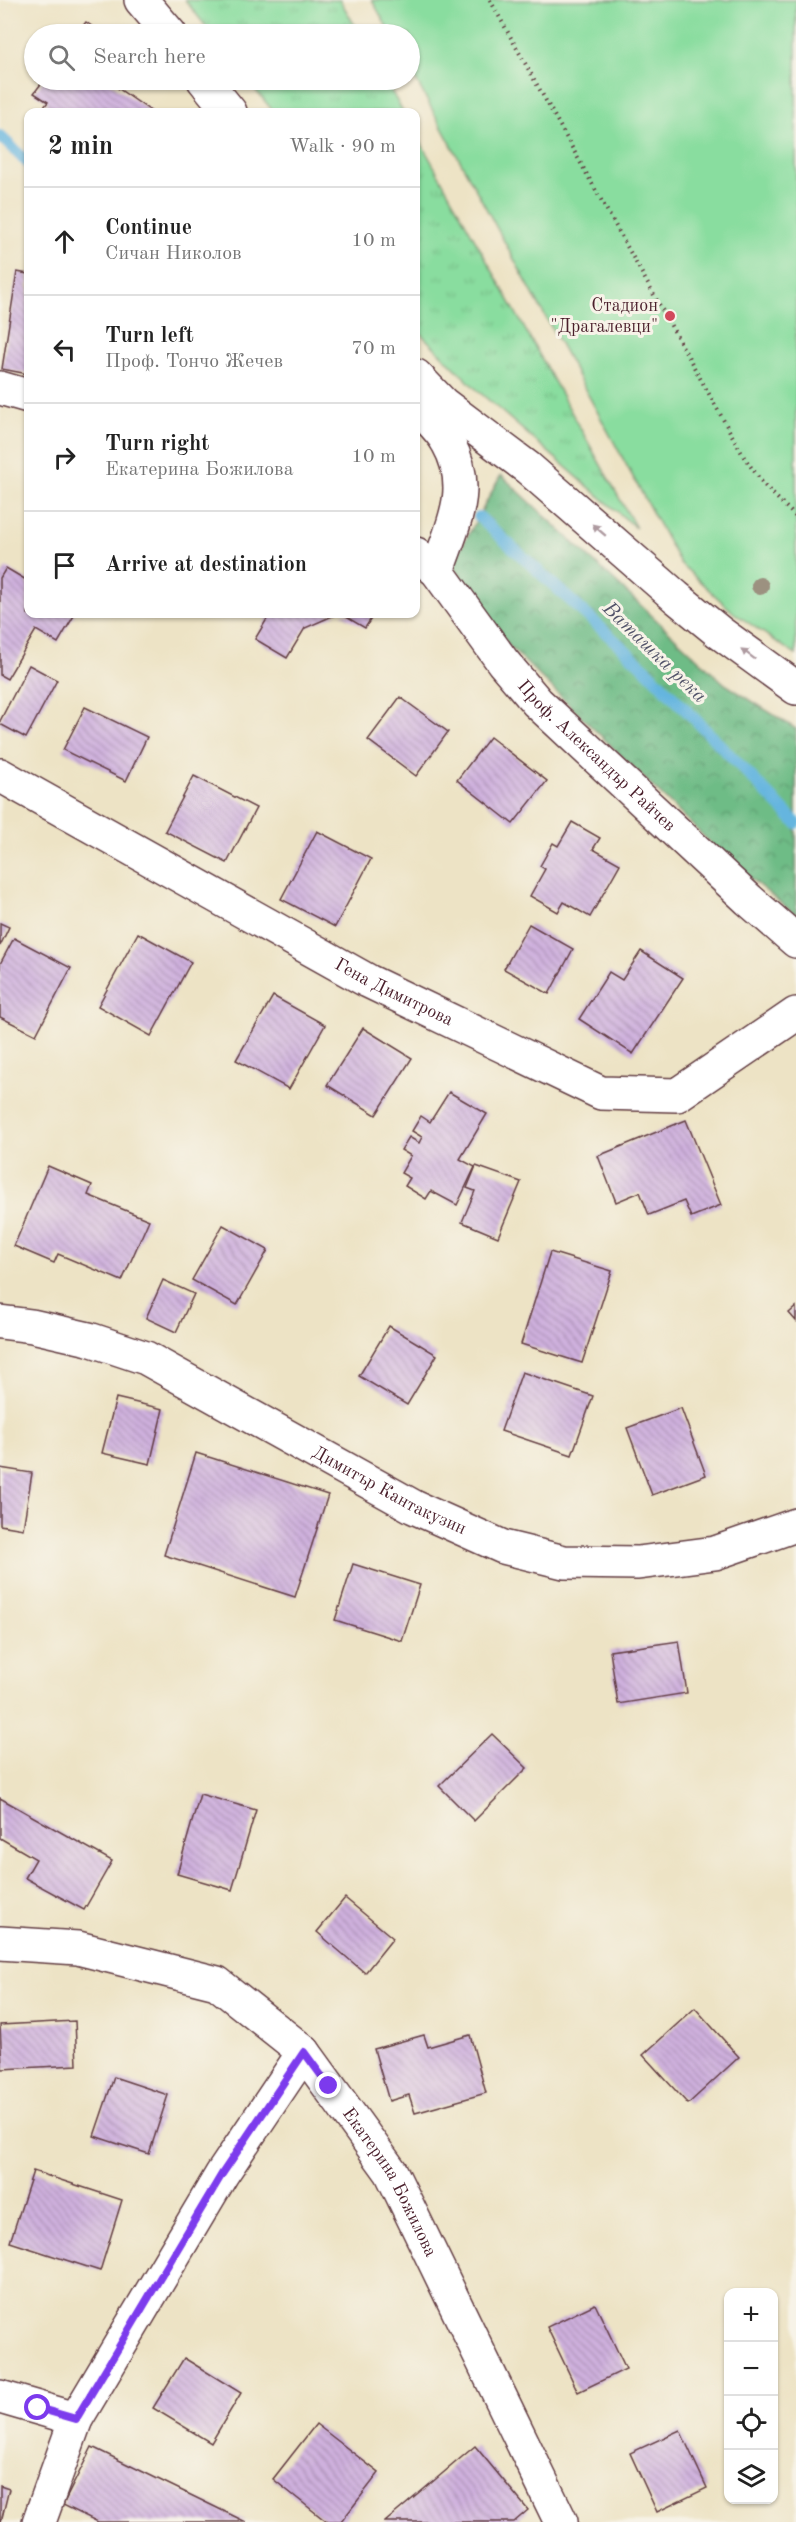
<!DOCTYPE html>
<html lang="en">
<head>
<meta charset="utf-8">
<style>
  body { margin:0; font-family:"Old Standard TT",serif; background:#f6f6f6; color:#222 }
  .controls { position:absolute; right:18px; bottom:18px; display:grid; overflow:hidden; border-radius:12px; box-shadow:0 2px 4px #0004 }
  .controls button { width:54px; height:54px; display:grid; place-items:center; padding:0; border:0; border-bottom:2px solid #e0e0e0; background:#fff; color:#222; font:30px sans-serif }
  .stop { position:absolute; width:18px; height:18px; margin:-14px; border:4px solid #7c3aed; border-radius:50%; background:#fff }
  .stop.end { background:#7c3aed; border-color:#fff; box-shadow:0 2px 6px #0008 }
  .list { margin:0; padding:0; list-style:none }
  h2 { display:flex; justify-content:space-between; align-items:center; height:78px; margin:0; padding:0 24px; font-size:26px }
  h2 small { font-size:20px; font-weight:400; color:#767676 }
  .list li { display:grid; grid-template-columns:39px 1fr auto; gap:18px; align-items:center; box-sizing:border-box; height:108px; padding:0 24px; border-top:2px solid #e0e0e0 }
  .list b { display:block; font-size:22px; white-space:nowrap }
  .list p { margin:0; font-size:20px; white-space:nowrap; color:#767676 }
  .list em { font-size:20px; font-style:normal; color:#767676 }
  .icon { flex:none; width:33px; height:33px; fill:none; stroke:currentColor; stroke-width:2; stroke-linecap:round; stroke-linejoin:round }
  .map { position:relative; flex:none; width:796px; height:2522px; overflow:hidden }
  .search { position:absolute; background:#fff; box-shadow:0 2px 4px #0004; left:24px; top:24px; width:396px; height:66px; display:flex; align-items:center; gap:15px; box-sizing:border-box; padding:0 21px; border-radius:33px; color:#767676; font-size:22px }
  .panel { position:absolute; background:#fff; box-shadow:0 2px 4px #0004; left:24px; top:108px; width:396px; height:510px; border-radius:12px }
  .map>svg:first-child { display:block }
</style>
</head>
<body>
<div class="map">
<svg width="796" height="2522" viewBox="0 0 796 2522">
  <defs>
    <pattern id="grass-tufts" width="24" height="20" patternUnits="userSpaceOnUse" patternTransform="scale(1.5)"><rect width="24" height="20" fill="#89dd9f"/><path d="M3 7l-1-3M5 7V3M7 7l1-3M15 17l-1-3M17 17v-4M19 17l1-3" fill="none" stroke="#78bd89"/></pattern>
    <pattern id="forest-crowns" width="20" height="18" patternUnits="userSpaceOnUse" patternTransform="scale(1.5)"><rect width="20" height="18" fill="#6ebc86"/><path d="M2 6a3 3 0 1 1 6 0M12 15a3 3 0 1 1 6 0" fill="none" stroke="#5c986e"/></pattern>
    <pattern id="building-back-hatch" width="6" height="6" patternUnits="userSpaceOnUse" patternTransform="scale(1.5)"><rect width="6" height="6" fill="#cfb1de"/><path d="M-1 5l2 2M0 0l6 6M5-1l2 2" fill="none" stroke="#aa8fb4"/></pattern>
  </defs>
  <rect width="100%" height="100%" fill="#f7f3e8"/>
  <filter id="ink" filterUnits="userSpaceOnUse"><feTurbulence type="fractalNoise" baseFrequency=".0167" numOctaves="2"/><feDisplacementMap in="SourceGraphic" scale="12" xChannelSelector="R" yChannelSelector="G"/><feConvolveMatrix kernelMatrix="1 2 1 2 8 2 1 2 1" color-interpolation-filters="sRGB"/></filter>
  <filter id="wash" filterUnits="userSpaceOnUse"><feTurbulence type="fractalNoise" baseFrequency=".008" numOctaves="4" result="noise"/><feDisplacementMap in="SourceGraphic" scale="24" xChannelSelector="R" yChannelSelector="G"/><feGaussianBlur stdDeviation="1.35" result="paint"/><feColorMatrix in="noise" values="0 0 0 0 0 0 0 0 0 0 0 0 0 0 0 0 0 1.4 0 .05"/><feComposite in="paint" operator="in"/></filter>
  <g filter="url(#wash)">
    <rect width="100%" height="100%" fill="#ede3c5"/>
    <g fill="url(#grass-tufts)" stroke="#6a7e65" stroke-width="1.5">
      <path d="M185 0H340L360 34H212Z"/>
      <path d="M247 80H385L403 112H274Z"/>
      <path d="M416 134 636 528 477 390 416 329Z"/>
    </g>
    <path fill="url(#forest-crowns)" stroke="#5c6e58" stroke-width="1.5" d="M501 475 725 684 796 729V915L731 863 509 646 452 565Z"/>
    <path fill="#89dd9f" stroke="#6a7e65" stroke-width="1.5" d="M372 0H796V655L734 613 680 563 410 69V34H391Z"/>
    <g fill="none" stroke-linecap="round" stroke-linejoin="round">
      <g stroke="#65b5df" stroke-width="12">
        <path d="M0 136 28 163"/>
        <path d="M479 517 648 671 796 823"/>
      </g>
    </g>
    <g id="blocks">
      <g fill="url(#building-back-hatch)">
        <path d="M86 22 103 34H76Z"/>
        <path d="M44 80H106L152 112H40L48 102 34 93Z"/>
        <path d="M17 272 28 274V374L2 369Z"/>
        <path d="M6 568 28 581V614H75L58 643 36 630 7 679 0 675V578Z"/>
        <path d="M270 614H337L305 628 287 658 255 639Z"/>
        <path d="M341 614H374L365 628Z"/>
        <path d="M29 665 57 680 26 738 0 724V721Z"/>
        <path d="M400 697 448 732 416 776 368 740Z"/>
        <path d="M85 707 147 737 126 781 63 750Z"/>
        <path d="M490 737 547 781 513 824 457 780Z"/>
        <path d="M194 776 256 808 227 863 165 831Z"/>
        <path d="M572 822 600 838 593 849 620 864 590 917 564 902 558 912 530 896 545 869 540 866 553 843 558 846Z"/>
        <path d="M317 831 371 859 335 927 281 899Z"/>
        <path d="M0 923 9 927 0 946Z"/>
        <path d="M529 924 573 949 549 994 504 969Z"/>
        <path d="M138 933 191 962 151 1036 98 1006Z"/>
        <path d="M14 938 71 968 36 1035 0 1017V964Z"/>
        <path d="M641 951 683 978 633 1054 579 1019 609 972 622 980Z"/>
        <path d="M273 996 325 1025 289 1089 236 1060Z"/>
        <path d="M363 1028 412 1058 376 1115 327 1085Z"/>
        <path d="M449 1092 487 1114 460 1159 475 1167 457 1205 431 1191 426 1199 405 1186 410 1178 401 1173 411 1156 401 1150 409 1137 419 1143 422 1137 412 1131 421 1116 430 1122Z"/>
        <path d="M686 1120 721 1205 691 1217 684 1201 649 1215 640 1192 616 1202 598 1156Z"/>
        <path d="M48 1166 92 1185 88 1195 149 1220 122 1281 58 1254 54 1263 14 1246Z"/>
        <path d="M476 1166 521 1182 498 1237 462 1222 475 1191 467 1188Z"/>
        <path d="M223 1225 268 1250 237 1305 192 1280Z"/>
        <path d="M550 1252 612 1271 582 1363 521 1344Z"/>
        <path d="M163 1280 194 1294 176 1332 146 1318Z"/>
        <path d="M796 1307V1321L789 1313Z"/>
        <path d="M389 1326 437 1355 407 1405 359 1376Z"/>
        <path d="M522 1372 593 1396 572 1455 501 1431Z"/>
        <path d="M116 1398 163 1409 150 1464 102 1453Z"/>
        <path d="M681 1408 706 1475 652 1495 627 1428Z"/>
        <path d="M196 1453 328 1495 295 1597 164 1555Z"/>
        <path d="M0 1468 32 1473 23 1529 0 1525Z"/>
        <path d="M353 1564 420 1585 402 1641 335 1620Z"/>
        <path d="M679 1641 687 1693 618 1704 610 1651Z"/>
        <path d="M492 1734 527 1768 474 1821 439 1786Z"/>
        <path d="M200 1794 256 1810 232 1890 177 1874Z"/>
        <path d="M0 1798 112 1861 84 1910 25 1878 36 1859 0 1838Z"/>
        <path d="M345 1898 393 1938 365 1973 317 1932Z"/>
        <path d="M695 2008 739 2057 688 2104 643 2055Z"/>
        <path d="M75 2021 77 2065 2 2069 0 2025Z"/>
        <path d="M424 2035 428 2047 470 2035 486 2093 415 2113 409 2095 389 2101 374 2049Z"/>
        <path d="M114 2077 168 2095 149 2154 94 2136Z"/>
        <path d="M33 2171 122 2200 100 2271 10 2242Z"/>
        <path d="M595 2304 626 2369 578 2392 547 2327Z"/>
        <path d="M184 2358 241 2393 211 2443 153 2408Z"/>
        <path d="M316 2424 379 2473 341 2522H327L273 2479Z"/>
        <path d="M680 2430 707 2488 657 2512 630 2453Z"/>
        <path d="M475 2446 528 2510 514 2522H385Z"/>
        <path d="M92 2447 246 2522H98L63 2505Z"/>
        <path d="M0 2486 9 2489 1 2522H0Z"/>
      </g>
    </g>
  </g>
  <g filter="url(#ink)">
    <use href="#blocks" fill-opacity="0" stroke="#623c42" stroke-width="1.5"/>
    <g fill="none" stroke-linecap="round" stroke-linejoin="round">
      <g stroke="#623c42" stroke-width="36">
        <g id="street">
          <path d="M141 0 170 34"/>
          <path d="M204 80 230 112"/>
          <path d="M416 376 443 404 528 468 676 597 719 632 796 688"/>
          <path d="M0 388 28 396"/>
          <path d="M416 405C426 417 441 429 448 443 474 489 452 526 437 571"/>
          <path id="s1" d="M416 554 437 571 503 662 537 702 749 900 796 941"/>
          <path id="s2" d="M0 775 368 981 601 1093 677 1095 796 1014"/>
          <path id="s3" d="M0 1322 32 1326 89 1339 146 1358 414 1507 503 1547 564 1562 638 1563 715 1553 796 1525"/>
          <path id="s4" d="M0 1943 78 1948 217 1983 304 2052 391 2172 561 2522"/>
          <path d="M0 2397 76 2419"/>
          <path d="M39 2522 76 2419 222 2174 304 2052"/>
        </g>
      </g>
      <path stroke="#623c42" stroke-width="4" stroke-dasharray="1.5 4.5" stroke-linecap="butt" d="M490 0 744 457 764 485 796 517"/>
      <use href="#street" stroke="#fff" stroke-width="33"/>
    </g>
    <circle fill="#9c9180" cx="760" cy="586" r="9"/>
    <defs><path id="oneway-solid" d="M-6-.8H1V-3.2L6.5 0L1 3.2V.8H-6Z" transform="scale(1.5)"/></defs>
    <g fill="#ae9aa0">
      <use href="#oneway-solid" transform="translate(599 530) rotate(-139)"/>
      <use href="#oneway-solid" transform="translate(748 654) rotate(-143)"/>
    </g>
  </g>
  <g fill="none" stroke-linecap="round" stroke-linejoin="round" filter="url(#ink)">
    <path stroke="#7c3aed" stroke-width="8" d="M38 2408 76 2419 222 2174 304 2052 329 2086"/>
  </g>
  <circle fill="#d1495b" stroke="#f7f3e8" stroke-width="2" cx="670" cy="316" r="6"/>
  <g text-anchor="middle" dominant-baseline="central" stroke-width="6" stroke-linejoin="round" paint-order="stroke">
    <g font-size="18" fill="#4a1f2b" stroke="#f7f3e8" text-anchor="end">
      <text x="658" y="306">Стадион<tspan x="658" dy="21">"Драгалевци"</tspan></text>
    </g>
    <g font-size="18" fill="#4a1f2b" stroke="#f7f3e8">
      <text stroke="none"><textPath href="#s1" startOffset="272">Проф. Александър Райчев</textPath></text>
      <text stroke="none"><textPath href="#s2" startOffset="450">Гена Димитрова</textPath></text>
      <text stroke="none"><textPath href="#s3" startOffset="428">Димитър Кантакузин</textPath></text>
      <text stroke="none"><textPath href="#s4" startOffset="489">Екатерина Божилова</textPath></text>
    </g>
    <g font-size="20" font-style="italic" fill="#53546a" stroke="#f7f3e8">
      <text transform="translate(654 653) rotate(44)">Ваташка река</text>
    </g>
  </g>
</svg>
<div class="controls">
<button>+</button>
<button>−</button>
<button><svg class="icon" aria-label="locate" viewBox="0 0 24 24"><circle cx="12" cy="12" r="6"/><path d="M12 2v4M12 18v4M2 12h4M18 12h4"/></svg></button>
<button><svg class="icon" aria-label="layers" viewBox="0 0 24 24"><path d="M12 4l9 5-9 5-9-5zM3 14l9 5 9-5"/></svg></button>
</div>
<div class="stop" style="left:38px;top:2408px"></div>
<div class="stop end" style="left:329px;top:2086px"></div>
<div class="search"><svg class="icon" aria-label="search" viewBox="0 0 24 24"><circle cx="10" cy="10" r="6"/><path d="M15 15l6 6"/></svg>Search here</div>
<section class="panel">
<h2>2 min<small>Walk · 90 m</small></h2>
<ul class="list">
<li><svg class="icon" aria-label="ahead" viewBox="0 0 24 24"><path d="M12 20V5M6 11l6-6 6 6"/></svg><div><b>Continue</b><p>Сичан Николов</p></div><em>10 m</em></li>
<li><svg class="icon" aria-label="left" viewBox="0 0 24 24"><path d="M17 20v-9H6M10 6l-5 5 5 5"/></svg><div><b>Turn left</b><p>Проф. Тончо Жечев</p></div><em>70 m</em></li>
<li><svg class="icon" aria-label="right" viewBox="0 0 24 24"><path d="M7 20v-9h11M14 6l5 5-5 5"/></svg><div><b>Turn right</b><p>Екатерина Божилова</p></div><em>10 m</em></li>
<li><svg class="icon" aria-label="arrive" viewBox="0 0 24 24"><path d="M6 21V4h12l-3 4 3 4H6"/></svg><div><b>Arrive at destination</b></div></li>
</ul>
</section>
</div>
</body>
</html>
